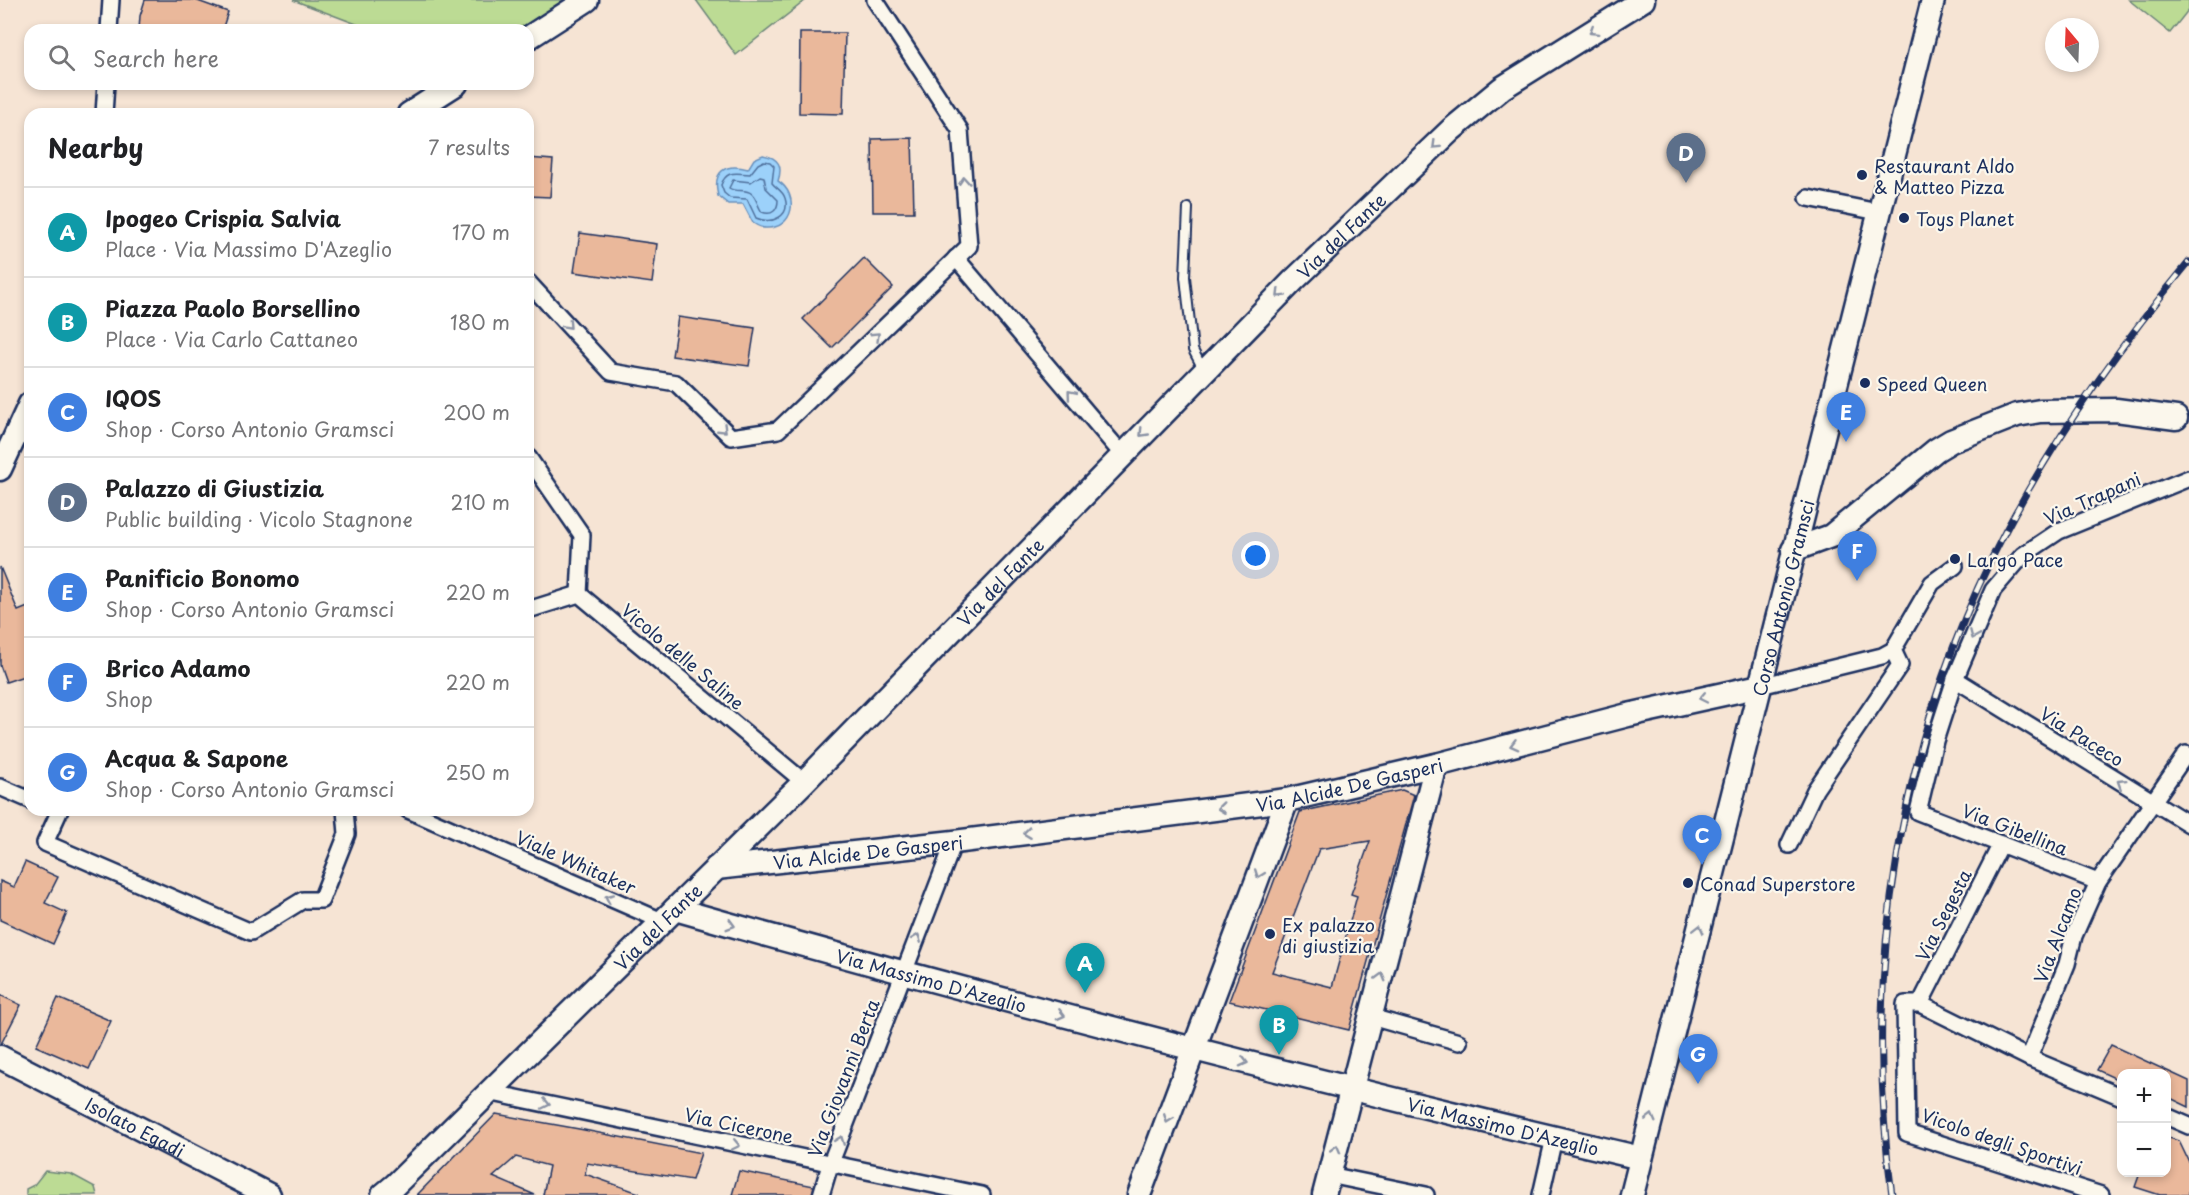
<!DOCTYPE html>
<html lang="en">
<head>
<meta charset="utf-8">
<style>
  body { margin:0; font-family:"Playpen Sans",sans-serif; background:#f2f2f2; color:#202124 }
  .controls { position:absolute; right:18px; bottom:18px; display:grid; overflow:hidden; border-radius:12px; box-shadow:0 3px 9px #0003 }
  .controls button { width:54px; height:54px; display:grid; place-items:center; padding:0; border:0; border-bottom:2px solid #e0e0e0; background:#fff; color:#202124; font:30px sans-serif }
  .compass { position:absolute; left:2045px; top:18px; width:54px; height:54px; border-radius:50%; background:#fff; box-shadow:0 3px 9px #0003; rotate:341deg }
  .you { position:absolute; left:1256px; top:556px; width:21px; height:21px; margin:-15px; border:4px solid #fff; border-radius:50%; background:#1a73e8; box-shadow:0 0 0 9px #1a73e833 }
  .badge { display:grid; place-items:center; width:39px; height:39px; border-radius:50%; background:#b45309; color:#fff; font-size:20px; font-weight:700 }
  .pin { position:absolute; translate:-50% -50px; filter:drop-shadow(0 2px 3px #0008) }
  .pin::after { content:''; position:absolute; top:32px; width:21px; height:18px; background:inherit; clip-path:polygon(0 0,100% 0,50% 100%) }
  .list { margin:0; padding:0; list-style:none }
  h2 { display:flex; justify-content:space-between; align-items:center; height:78px; margin:0; padding:0 24px; font-size:26px }
  h2 small { font-size:20px; font-weight:400; color:#757577 }
  .list li { display:grid; grid-template-columns:39px 1fr auto; gap:18px; align-items:center; box-sizing:border-box; height:90px; padding:0 24px; border-top:2px solid #e0e0e0 }
  .list b { display:block; font-size:22px; white-space:nowrap }
  .list p { margin:0; font-size:20px; white-space:nowrap; color:#757577 }
  .list em { font-size:20px; font-style:normal; color:#757577 }
  .icon { flex:none; width:33px; height:33px; fill:none; stroke:currentColor; stroke-width:2; stroke-linecap:round; stroke-linejoin:round }
  .map { position:relative; flex:none; width:2189px; height:1195px; overflow:hidden }
  .search { position:absolute; background:#fff; box-shadow:0 3px 9px #0003; left:24px; top:24px; width:510px; height:66px; display:flex; align-items:center; gap:15px; box-sizing:border-box; padding:0 21px; border-radius:18px; color:#757577; font-size:22px }
  .panel { position:absolute; background:#fff; box-shadow:0 3px 9px #0003; left:24px; top:108px; width:510px; height:708px; border-radius:18px }
  .map>svg:first-child { display:block }
</style>
</head>
<body>
<div class="map">
<svg width="2189" height="1195" viewBox="0 0 2189 1195">
  <rect width="100%" height="100%" fill="#f6e4d4"/>
  <filter id="ink" filterUnits="userSpaceOnUse"><feTurbulence type="fractalNoise" baseFrequency=".0167" numOctaves="2"/><feDisplacementMap in="SourceGraphic" scale="12" xChannelSelector="R" yChannelSelector="G"/><feConvolveMatrix kernelMatrix="1 2 1 2 8 2 1 2 1" color-interpolation-filters="sRGB"/></filter>
  <g filter="url(#ink)">
    <g fill="#bcdb94" stroke="#6c8579" stroke-width="1.5">
      <path d="M293 0H566L518 30H367L359 25Z"/>
      <path d="M696 0H806L736 55Z"/>
      <path d="M2129 0H2189V9L2170 33Z"/>
      <path d="M45 1171 71 1174 95 1187 97 1195H26V1189L34 1185Z"/>
    </g>
    <path fill="#9cd1fa" stroke="#6890bc" stroke-width="1.5" d="M763 155C779 158 783 166 778 181 800 195 794 229 766 228 762 228 756 225 753 223L743 204H728L718 196C712 171 725 163 748 169L754 159Z"/>
    <g fill="none" stroke-linecap="round" stroke-linejoin="round">
      <g stroke="#4f709c" stroke-width="1.5">
        <path d="M764 161 770 162 774 166 772 183C776 188 783 191 785 198 791 217 771 225 756 218L747 199 730 198 724 193 721 185C727 169 736 174 750 174L758 164Z"/>
        <path d="M760 176 764 177 766 188 778 200C778 210 772 216 762 212 758 207 757 199 752 194 746 188 736 193 729 188L733 180 751 182Z"/>
      </g>
    </g>
    <g fill="#eab89b" stroke="#1b2f5e" stroke-width="1.5" fill-rule="evenodd">
      <path d="M145 0H195L228 12 222 30H139L140 16Z"/>
      <path d="M800 33H845L843 114 799 113Z"/>
      <path d="M912 138 914 212H873L872 139Z"/>
      <path d="M528 158 553 160 550 197 528 196Z"/>
      <path d="M580 233 657 244 652 283 574 272Z"/>
      <path d="M864 258 893 287 832 348 803 319Z"/>
      <path d="M678 317 755 328 749 366 672 356Z"/>
      <path d="M0 567 18 611 30 606V674L6 682 0 665Z"/>
      <path d="M1402 790 1414 795 1349 1030 1229 1001 1300 812ZM1370 841 1351 894 1357 896 1332 987 1272 972 1319 849Z"/>
      <path d="M25 862 58 877 45 903 67 913 53 944 0 920V881L14 887Z"/>
      <path d="M0 995 21 1005 1 1044H0Z"/>
      <path d="M58 998 111 1021 89 1069 36 1046Z"/>
      <path d="M2111 1045 2189 1081V1107L2166 1096V1074H2121V1081L2097 1070Z"/>
      <path d="M496 1114 579 1129 701 1153 692 1180 587 1163 585 1174 639 1193V1195H543L549 1166 516 1157 493 1177 535 1195H417Z"/>
      <path d="M2166 1137 2179 1141 2189 1162V1195H2160L2135 1187 2140 1173H2166Z"/>
      <path d="M739 1171 814 1186 812 1195H732Z"/>
    </g>
    <g fill="none" stroke-linecap="round" stroke-linejoin="round">
      <g stroke="#1b2f5e" stroke-width="12">
        <path id="lane" d="M1188 208 1185 277 1193 350 1203 369"/>
      </g>
      <g stroke="#1b2f5e" stroke-width="20">
        <g id="street">
          <path d="M109 30 111 0"/>
          <path d="M104 114 106 84"/>
          <path d="M1808 198 1878 212"/>
          <path d="M956 258 1122 454"/>
          <path d="M528 282 611 372 676 383 731 437 778 430 969 246 960 130 875 0"/>
          <path d="M528 457 582 535 579 594"/>
          <path d="M528 610 579 594 804 782"/>
          <path d="M1955 679 2189 824"/>
          <path d="M1760 686 1882 656 1893 650 1932 583 1955 566"/>
          <path d="M0 787 30 800"/>
          <path d="M60 810 45 843 251 932 303 900H321L347 834 345 810"/>
          <path d="M408 810 662 921"/>
          <path d="M1789 845 1815 790 1900 665 1893 650"/>
          <path d="M2098 882 1918 812 1935 741 1955 679 1993 590 2023 555 2059 531 2189 478"/>
          <path d="M1920 1004 2001 844"/>
          <path d="M1371 1017 1459 1042"/>
          <path d="M2029 1058 2067 964 2074 936 2098 882 2186 754 2189 755"/>
          <path d="M488 1092 982 1195"/>
          <path d="M2166 1116 2189 1126"/>
          <path d="M1329 1175 1426 1195"/>
          <path d="M821 1195 830 1165 954 842"/>
          <path d="M1541 1195 1554 1138"/>
          <path d="M2101 1195 1907 1133 1905 1004H1920L2029 1058 2122 1097"/>
        </g>
      </g>
      <g stroke="#1b2f5e" stroke-width="27">
        <g id="secondary">
          <path d="M528 38 587 0"/>
          <path d="M409 114 456 84"/>
          <path d="M0 469 30 404"/>
          <path d="M1793 550 1831 536 1936 450 1951 441 2017 415 2040 411 2116 410 2176 418"/>
          <path id="s1" d="M716 868 954 842 1287 800 1436 765 1628 715 1760 686"/>
          <path id="s2" d="M675 909C995 1000 1317 1083 1641 1158"/>
          <path id="s3" d="M0 1057 269 1195"/>
          <path id="s4" d="M383 1195 395 1185 804 782 1293 281 1451 130 1502 88 1643 0"/>
          <path d="M1139 1195 1287 800"/>
          <path d="M1324 1195 1436 765"/>
          <path id="s5" d="M1632 1195 1933 0"/>
        </g>
      </g>
      <use href="#lane" stroke="#fbf7ec" stroke-width="8"/>
      <use href="#street" stroke="#fbf7ec" stroke-width="15"/>
      <use href="#secondary" stroke="#fbf7ec" stroke-width="22"/>
      <g stroke="#1b2f5e" stroke-width="7">
        <path id="rail" d="M1892 1195C1861 969 1900 732 2006 530 2057 434 2120 345 2189 262"/>
      </g>
      <use href="#rail" stroke="#fbf7ec" stroke-width="4.5" stroke-dasharray="14" stroke-linecap="butt"/>
    </g>
    <defs><path id="oneway-chevron" d="M-2-3.5L2.5 0L-2 3.5" fill="none" stroke-width="1.6" stroke-linecap="round" stroke-linejoin="round" transform="scale(1.5)"/></defs>
    <g stroke="#8b93a5">
      <use href="#oneway-chevron" transform="translate(1593 31) rotate(148)"/>
      <use href="#oneway-chevron" transform="translate(1436 145) rotate(136)"/>
      <use href="#oneway-chevron" transform="translate(964 181) rotate(-94)"/>
      <use href="#oneway-chevron" transform="translate(1280 294) rotate(135)"/>
      <use href="#oneway-chevron" transform="translate(568 325) rotate(47)"/>
      <use href="#oneway-chevron" transform="translate(876 336) rotate(-44)"/>
      <use href="#oneway-chevron" transform="translate(1071 394) rotate(-130)"/>
      <use href="#oneway-chevron" transform="translate(723 429) rotate(44)"/>
      <use href="#oneway-chevron" transform="translate(1143 433) rotate(134)"/>
      <use href="#oneway-chevron" transform="translate(1974 635) rotate(113)"/>
      <use href="#oneway-chevron" transform="translate(1703 698) rotate(168)"/>
      <use href="#oneway-chevron" transform="translate(1514 745) rotate(165)"/>
      <use href="#oneway-chevron" transform="translate(2121 783) rotate(-148)"/>
      <use href="#oneway-chevron" transform="translate(1221 808) rotate(173)"/>
      <use href="#oneway-chevron" transform="translate(1027 833) rotate(173)"/>
      <use href="#oneway-chevron" transform="translate(1259 874) rotate(110)"/>
      <use href="#oneway-chevron" transform="translate(609 898) rotate(-156)"/>
      <use href="#oneway-chevron" transform="translate(731 925) rotate(16)"/>
      <use href="#oneway-chevron" transform="translate(1699 929) rotate(-76)"/>
      <use href="#oneway-chevron" transform="translate(917 938) rotate(-69)"/>
      <use href="#oneway-chevron" transform="translate(1381 977) rotate(-75)"/>
      <use href="#oneway-chevron" transform="translate(1061 1015) rotate(14)"/>
      <use href="#oneway-chevron" transform="translate(1244 1062) rotate(14)"/>
      <use href="#oneway-chevron" transform="translate(546 1104) rotate(12)"/>
      <use href="#oneway-chevron" transform="translate(1651 1118) rotate(-76)"/>
      <use href="#oneway-chevron" transform="translate(1168 1119) rotate(111)"/>
      <use href="#oneway-chevron" transform="translate(840 1140) rotate(-69)"/>
      <use href="#oneway-chevron" transform="translate(736 1145) rotate(12)"/>
      <use href="#oneway-chevron" transform="translate(1336 1149) rotate(-75)"/>
    </g>
  </g>
  <g fill="#1b2f5e" stroke="#fbf7ec" stroke-width="2">
    <circle cx="1862" cy="175" r="6"/>
    <circle cx="1904" cy="218" r="6"/>
    <circle cx="1865" cy="383" r="6"/>
    <circle cx="1955" cy="559" r="6"/>
    <circle cx="1688" cy="883" r="6"/>
    <circle cx="1270" cy="934" r="6"/>
  </g>
  <g text-anchor="middle" dominant-baseline="central" stroke-width="4.5" stroke-linejoin="round" paint-order="stroke">
    <g font-size="18" fill="#1b2f5e" stroke="#fbf7ec" text-anchor="start">
      <text x="1874" y="165">Restaurant Aldo<tspan x="1874" dy="21">&amp; Matteo Pizza</tspan></text>
      <text x="1916" y="218">Toys Planet</text>
      <text x="1877" y="383">Speed Queen</text>
      <text x="1967" y="559">Largo Pace</text>
      <text x="1700" y="883">Conad Superstore</text>
      <text x="1282" y="924">Ex palazzo<tspan x="1282" dy="21">di giustizia</tspan></text>
    </g>
    <g font-size="18" fill="#1b2f5e" stroke="#fbf7ec">
      <text stroke="none"><textPath href="#s4" startOffset="1356">Via del Fante</textPath></text>
      <text transform="translate(2092 498) rotate(-24)">Via Trapani</text>
      <text stroke="none"><textPath href="#s4" startOffset="870">Via del Fante</textPath></text>
      <text stroke="none"><textPath href="#s5" startOffset="616">Corso Antonio Gramsci</textPath></text>
      <text transform="translate(683 656) rotate(40)">Vicolo delle Saline</text>
      <text transform="translate(2082 736) rotate(32)">Via Paceco</text>
      <text stroke="none"><textPath href="#s1" startOffset="639">Via Alcide De Gasperi</textPath></text>
      <text transform="translate(2015 829) rotate(21)">Via Gibellina</text>
      <text stroke="none"><textPath href="#s1" startOffset="153">Via Alcide De Gasperi</textPath></text>
      <text transform="translate(576 862) rotate(24)">Viale Whitaker</text>
      <text transform="translate(1943 915) rotate(-63)">Via Segesta</text>
      <text stroke="none"><textPath href="#s4" startOffset="384">Via del Fante</textPath></text>
      <text transform="translate(2057 935) rotate(-69)">Via Alcamo</text>
      <text stroke="none"><textPath href="#s2" startOffset="266">Via Massimo D'Azeglio</textPath></text>
      <text transform="translate(843 1078) rotate(-69)">Via Giovanni Berta</text>
      <text transform="translate(739 1125) rotate(12)">Via Cicerone</text>
      <text stroke="none"><textPath href="#s3" startOffset="152">Isolato Egadi</textPath></text>
      <text stroke="none"><textPath href="#s2" startOffset="856">Via Massimo D'Azeglio</textPath></text>
      <text transform="translate(2002 1141) rotate(19)">Vicolo degli Sportivi</text>
    </g>
  </g>
</svg>
<div class="controls">
<button>+</button>
<button>−</button>
</div>
<svg class="compass" viewBox="-18 -18 36 36"><path d="M0-13l5 13h-10z" fill="#e53935"/><path d="M0 13l5-13h-10z" fill="#757577"/></svg>
<div class="you"></div>
<div class="pin badge" style="left:1085px;top:993px;background:#0f9aa8">A</div>
<div class="pin badge" style="left:1279px;top:1055px;background:#0f9aa8">B</div>
<div class="pin badge" style="left:1702px;top:865px;background:#3f7fe0">C</div>
<div class="pin badge" style="left:1686px;top:183px;background:#5c6f8a">D</div>
<div class="pin badge" style="left:1846px;top:442px;background:#3f7fe0">E</div>
<div class="pin badge" style="left:1857px;top:581px;background:#3f7fe0">F</div>
<div class="pin badge" style="left:1698px;top:1084px;background:#3f7fe0">G</div>
<div class="search"><svg class="icon" aria-label="search" viewBox="0 0 24 24"><circle cx="10" cy="10" r="6"/><path d="M15 15l6 6"/></svg>Search here</div>
<section class="panel">
<h2>Nearby<small>7 results</small></h2>
<ul class="list">
<li><span class="badge" style="background:#0f9aa8">A</span><div><b>Ipogeo Crispia Salvia</b><p>Place · Via Massimo D'Azeglio</p></div><em>170 m</em></li>
<li><span class="badge" style="background:#0f9aa8">B</span><div><b>Piazza Paolo Borsellino</b><p>Place · Via Carlo Cattaneo</p></div><em>180 m</em></li>
<li><span class="badge" style="background:#3f7fe0">C</span><div><b>IQOS</b><p>Shop · Corso Antonio Gramsci</p></div><em>200 m</em></li>
<li><span class="badge" style="background:#5c6f8a">D</span><div><b>Palazzo di Giustizia</b><p>Public building · Vicolo Stagnone</p></div><em>210 m</em></li>
<li><span class="badge" style="background:#3f7fe0">E</span><div><b>Panificio Bonomo</b><p>Shop · Corso Antonio Gramsci</p></div><em>220 m</em></li>
<li><span class="badge" style="background:#3f7fe0">F</span><div><b>Brico Adamo</b><p>Shop</p></div><em>220 m</em></li>
<li><span class="badge" style="background:#3f7fe0">G</span><div><b>Acqua &amp; Sapone</b><p>Shop · Corso Antonio Gramsci</p></div><em>250 m</em></li>
</ul>
</section>
</div>
</body>
</html>
